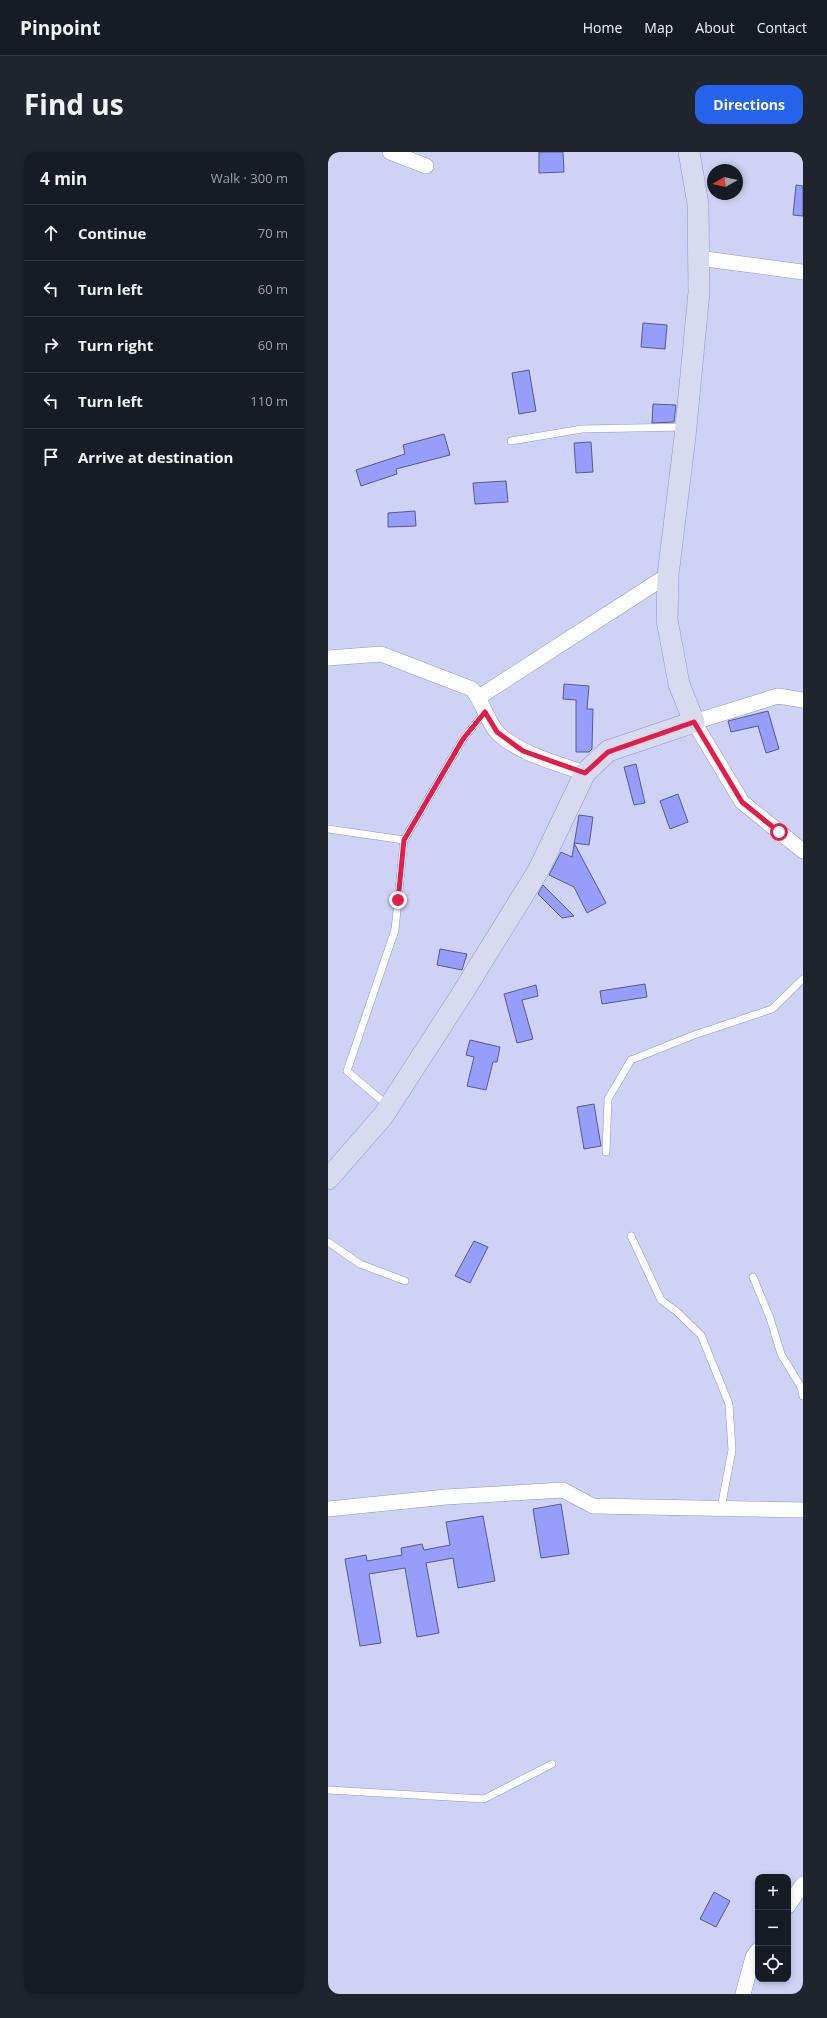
<!DOCTYPE html>
<html lang="en">
<head>
<meta charset="utf-8">
<style>
  body { margin:0; font-family:"Open Sans",sans-serif; background:#20242c; color:#f1f3f6 }
  .controls { position:absolute; right:12px; bottom:12px; display:grid; overflow:hidden; border-radius:8px; box-shadow:0 2px 6px #0003 }
  .controls button { width:36px; height:36px; display:grid; place-items:center; padding:0; border:0; border-bottom:1px solid #363941; background:#171b24; color:#f1f3f6; font:20px sans-serif }
  .compass { position:absolute; left:379px; top:12px; width:36px; height:36px; border-radius:50%; background:#171b24; box-shadow:0 2px 6px #0003; rotate:261deg }
  .stop { position:absolute; width:12px; height:12px; margin:-9px; border:3px solid #e11d48; border-radius:50%; background:#fff }
  .stop.end { background:#e11d48; border-color:#fff; box-shadow:0 1px 4px #0008 }
  .list { margin:0; padding:0; list-style:none }
  h2 { display:flex; justify-content:space-between; align-items:center; height:52px; margin:0; padding:0 16px; font-size:17px }
  h2 small { font-size:13px; font-weight:400; color:#9ea1a6 }
  .list li { display:grid; grid-template-columns:26px 1fr auto; gap:12px; align-items:center; box-sizing:border-box; height:56px; padding:0 16px; border-top:1px solid #363941 }
  .list b { display:block; font-size:15px; white-space:nowrap }
  .list em { font-size:13px; font-style:normal; color:#9ea1a6 }
  .icon { flex:none; width:22px; height:22px; fill:none; stroke:currentColor; stroke-width:2; stroke-linecap:round; stroke-linejoin:round }
  .map { position:relative; flex:none; width:475px; height:1842px; overflow:hidden; border-radius:12px }
  header { display:flex; align-items:center; gap:24px; box-sizing:border-box; height:56px; padding:0 20px; background:#171b24; border-bottom:1px solid #363941 }
  header strong { font-size:19px }
  nav { display:flex; gap:22px; margin-inline-start:auto; font-size:14px }
  .intro { display:flex; align-items:center; justify-content:space-between; box-sizing:border-box; height:96px; padding:0 24px }
  h1 { margin:0; font-size:28px }
  .button { padding:10px 18px; border-radius:12px; background:#2563eb; color:#fff; font-size:14px; font-weight:700 }
  main { display:flex; gap:24px; padding:0 24px }
  aside { flex:1; background:#171b24; border-radius:12px; box-shadow:0 2px 6px #0003 }
  .map>svg:first-child { display:block }
</style>
</head>
<body>
<header>
<strong>Pinpoint</strong>
<nav><a>Home</a><a>Map</a><a>About</a><a>Contact</a></nav>
</header>
<div class="intro"><h1>Find us</h1><a class="button">Directions</a></div>
<main>
<aside>
<h2>4 min<small>Walk · 300 m</small></h2>
<ul class="list">
<li><svg class="icon" aria-label="ahead" viewBox="0 0 24 24"><path d="M12 20V5M6 11l6-6 6 6"/></svg><div><b>Continue</b></div><em>70 m</em></li>
<li><svg class="icon" aria-label="left" viewBox="0 0 24 24"><path d="M17 20v-9H6M10 6l-5 5 5 5"/></svg><div><b>Turn left</b></div><em>60 m</em></li>
<li><svg class="icon" aria-label="right" viewBox="0 0 24 24"><path d="M7 20v-9h11M14 6l5 5-5 5"/></svg><div><b>Turn right</b></div><em>60 m</em></li>
<li><svg class="icon" aria-label="left" viewBox="0 0 24 24"><path d="M17 20v-9H6M10 6l-5 5 5 5"/></svg><div><b>Turn left</b></div><em>110 m</em></li>
<li><svg class="icon" aria-label="arrive" viewBox="0 0 24 24"><path d="M6 21V4h12l-3 4 3 4H6"/></svg><div><b>Arrive at destination</b></div></li>
</ul>
</aside>
<div class="map">
<svg width="475" height="1842" viewBox="0 0 475 1842">
  <rect width="100%" height="100%" fill="#ced3f6"/>
  <g fill="#969dfa" stroke="#565a8c">
    <path d="M211 0H235L236 20 211 21Z"/>
    <path d="M468 33 475 34V64L465 63Z"/>
    <path d="M315 171 339 173 337 197 313 195Z"/>
    <path d="M201 218 208 259 191 262 184 221Z"/>
    <path d="M325 252 348 253 346 270 324 271Z"/>
    <path d="M116 282 122 303 68 317 69 322 33 334 28 318 77 302 75 293Z"/>
    <path d="M263 290 265 320 248 321 246 291Z"/>
    <path d="M178 329 180 350 147 352 145 331Z"/>
    <path d="M87 359 88 374 60 375V361Z"/>
    <path d="M236 532 261 534 259 557H265L264 597 261 600H248V548L235 547Z"/>
    <path d="M440 559 451 597 438 601 430 574 403 580 400 569Z"/>
    <path d="M308 612 317 651 306 653 296 615Z"/>
    <path d="M350 642 360 670 342 677 332 649Z"/>
    <path d="M251 663 265 665 261 693 246 691 278 751 259 761 246 735 221 723 233 700 244 705Z"/>
    <path d="M215 733 246 764 234 766 210 742Z"/>
    <path d="M112 797 139 802 134 818 109 813Z"/>
    <path d="M317 832 319 845 274 852 272 839Z"/>
    <path d="M208 833 210 844 194 848 205 887 189 891 176 842Z"/>
    <path d="M142 888 172 895 169 910H165L158 938 139 934 146 905 138 903Z"/>
    <path d="M266 952 273 994 256 997 249 955Z"/>
    <path d="M146 1089 160 1095 142 1131 127 1124Z"/>
    <path d="M233 1352 241 1402 213 1406 205 1357Z"/>
    <path d="M155 1364 167 1429 130 1436 125 1406 98 1411 111 1481 89 1485 77 1416 41 1422 53 1491 32 1494 17 1407 38 1403 39 1409 74 1403 73 1396 94 1392 96 1398 122 1393 118 1370Z"/>
    <path d="M386 1740 402 1749 388 1775 372 1767Z"/>
  </g>
  <g fill="none" stroke-linecap="round" stroke-linejoin="round">
    <g stroke="#9197cd" stroke-width="8">
      <g id="lane">
        <path d="M183 289 254 277 356 275"/>
        <path d="M0 677 76 688"/>
        <path d="M59 953 19 919 67 778 76 688 135 587 157 560"/>
        <path d="M278 1000 280 947 303 908 366 883 444 857 475 827"/>
        <path d="M303 1084 333 1148 348 1159 373 1183 401 1252 404 1298 393 1356"/>
        <path d="M0 1090 32 1112 77 1129"/>
        <path d="M425 1125 442 1166 453 1202 473 1235 475 1244"/>
        <path d="M0 1638 156 1647 224 1612"/>
      </g>
    </g>
    <g stroke="#9197cd" stroke-width="16">
      <g id="street">
        <path d="M62 0 98 14"/>
        <path d="M370 106 475 120"/>
        <path d="M0 506 53 502 144 537C154 549 158 566 168 579 186 600 231 612 257 621"/>
        <path d="M151 545 340 423"/>
        <path d="M475 548 450 544 366 570 414 650 475 699"/>
        <path d="M0 1357 118 1345 235 1338 265 1354 475 1358"/>
        <path d="M460 1754 475 1732"/>
        <path d="M415 1842 425 1805 430 1798"/>
      </g>
    </g>
    <g stroke="#9197cd" stroke-width="22">
      <path id="secondary" d="M0 1027 55 964 132 845 210 719 257 621 280 599 366 570 351 532 339 468 340 423 357 285 371 140 370 52 361 0"/>
    </g>
    <use href="#lane" stroke="#fff" stroke-width="7"/>
    <use href="#street" stroke="#fff" stroke-width="15"/>
    <use href="#secondary" stroke="#d8daef" stroke-width="21"/>
  </g>
  <g fill="none" stroke-linecap="round" stroke-linejoin="round">
    <path stroke="#e11d48" stroke-width="5" d="M70 748 76 688 135 587 157 560 169 580 195 599 257 621 280 600 366 570 414 650 451 680"/>
  </g>
</svg>
<div class="controls">
<button>+</button>
<button>−</button>
<button><svg class="icon" aria-label="locate" viewBox="0 0 24 24"><circle cx="12" cy="12" r="6"/><path d="M12 2v4M12 18v4M2 12h4M18 12h4"/></svg></button>
</div>
<svg class="compass" viewBox="-18 -18 36 36"><path d="M0-13l5 13h-10z" fill="#e53935"/><path d="M0 13l5-13h-10z" fill="#9ea1a6"/></svg>
<div class="stop" style="left:451px;top:680px"></div>
<div class="stop end" style="left:70px;top:748px"></div>
</div>
</main>
</body>
</html>
